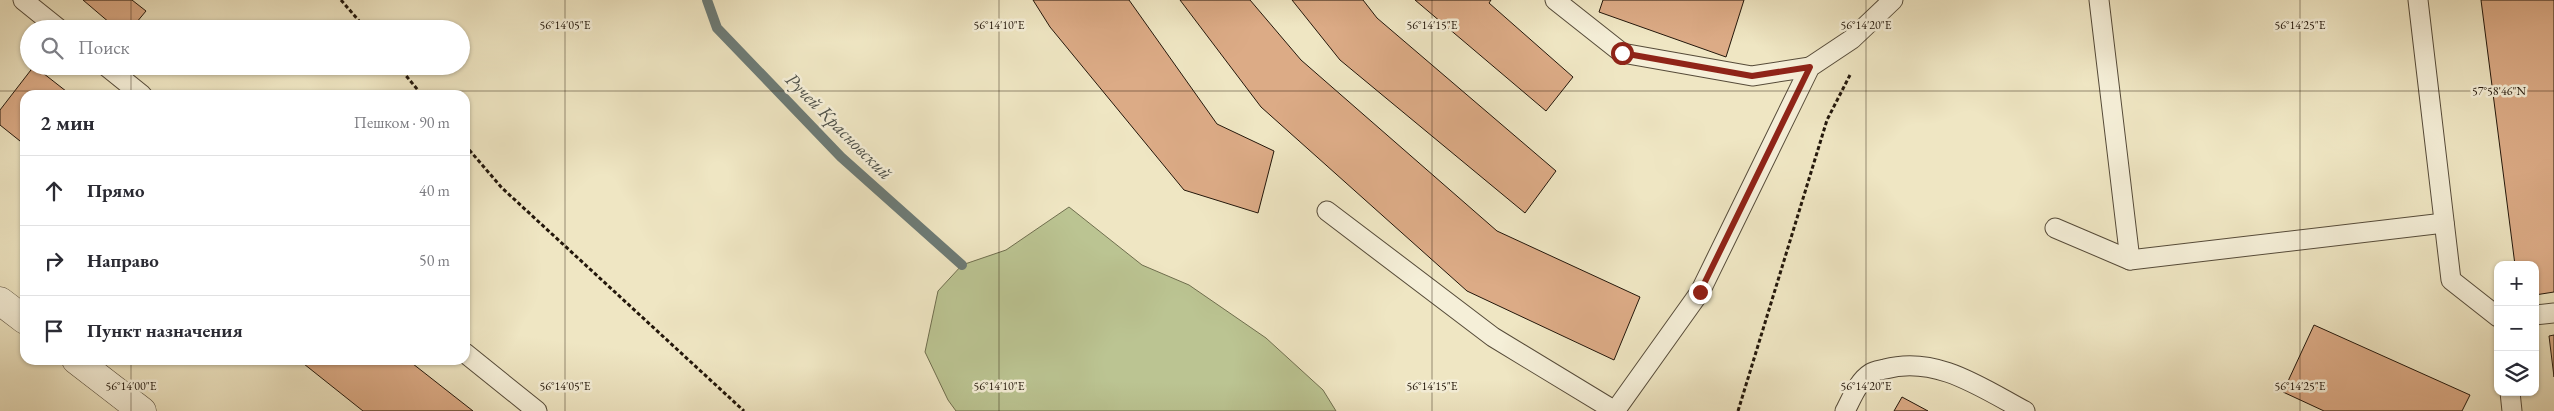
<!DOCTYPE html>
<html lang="ru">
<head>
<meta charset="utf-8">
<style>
  body { margin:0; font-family:"EB Garamond",serif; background:#f2f2f3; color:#2b2b33 }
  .controls { position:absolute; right:15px; bottom:15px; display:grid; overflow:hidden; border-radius:10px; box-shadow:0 1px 4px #0004 }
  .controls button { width:45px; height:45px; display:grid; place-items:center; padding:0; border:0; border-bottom:1px solid #e1e1e2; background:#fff; color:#2b2b33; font:25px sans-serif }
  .stop { position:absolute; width:15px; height:15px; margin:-11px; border:4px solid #8f2418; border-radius:50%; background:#fff }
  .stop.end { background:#8f2418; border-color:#fff; box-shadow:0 1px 5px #0008 }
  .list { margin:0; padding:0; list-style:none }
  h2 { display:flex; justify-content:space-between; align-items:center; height:65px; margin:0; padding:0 20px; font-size:21px }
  h2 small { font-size:16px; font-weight:400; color:#7c7c81 }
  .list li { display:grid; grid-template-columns:32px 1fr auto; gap:15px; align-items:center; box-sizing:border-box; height:70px; padding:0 20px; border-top:1px solid #e1e1e2 }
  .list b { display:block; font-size:19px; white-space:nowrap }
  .list em { font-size:16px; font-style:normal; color:#7c7c81 }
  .icon { flex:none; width:28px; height:28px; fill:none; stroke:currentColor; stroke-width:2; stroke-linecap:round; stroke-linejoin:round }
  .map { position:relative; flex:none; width:2554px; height:411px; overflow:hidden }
  .search { position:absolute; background:#fff; box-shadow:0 1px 4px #0004; left:20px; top:20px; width:450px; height:55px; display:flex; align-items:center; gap:12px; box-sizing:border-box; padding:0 18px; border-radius:28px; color:#7c7c81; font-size:19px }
  .panel { position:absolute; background:#fff; box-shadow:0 1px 4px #0004; left:20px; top:90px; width:450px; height:275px; border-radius:15px }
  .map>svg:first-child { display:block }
</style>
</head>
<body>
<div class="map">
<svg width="2554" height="411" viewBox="0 0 2554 411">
  <rect width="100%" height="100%" fill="#efe6c3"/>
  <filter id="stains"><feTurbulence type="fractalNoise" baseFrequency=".004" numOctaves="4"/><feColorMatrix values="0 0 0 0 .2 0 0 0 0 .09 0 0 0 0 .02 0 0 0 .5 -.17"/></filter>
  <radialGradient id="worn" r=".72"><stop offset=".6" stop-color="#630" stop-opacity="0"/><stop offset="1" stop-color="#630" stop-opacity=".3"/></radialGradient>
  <path fill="#bbc492" stroke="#6f6e4e" d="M1069 207 1142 265 1189 285 1266 338 1323 390 1336 411H956L948 400 925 352 938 291 962 265 1006 250Z"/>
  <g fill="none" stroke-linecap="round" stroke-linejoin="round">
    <path stroke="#6d7b76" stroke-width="10" d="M707 0 717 28 841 157 962 265"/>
  </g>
  <g fill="#dcab86" stroke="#23170b">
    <path d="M83 0H132L146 11 131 29H117Z"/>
    <path d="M1033 0H1129L1217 124 1274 151 1258 213 1184 190 1050 27Z"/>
    <path d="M1180 0H1250L1301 60 1497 231 1640 297 1614 360 1467 291 1261 107Z"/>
    <path d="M1292 0H1363L1377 18 1556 171 1525 213 1340 60Z"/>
    <path d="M1415 0H1491L1489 3 1573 77 1546 111Z"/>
    <path d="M1603 0H1744L1726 57 1599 12Z"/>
    <path d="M2481 0H2554V292L2535 295V265H2515Z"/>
    <path d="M34 66 71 95H25V145L0 125V110Z"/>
    <path d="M2314 325 2470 395 2462 411H2324L2283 392Z"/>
    <path d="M2554 335V377L2549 336Z"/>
    <path d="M299 360H408L473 411H363Z"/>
    <path d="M1902 397 1928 411H1894Z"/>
  </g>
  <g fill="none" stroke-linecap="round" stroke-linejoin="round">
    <g stroke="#564b39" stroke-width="21">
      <g id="lane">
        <path d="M23 0 59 29"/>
        <path d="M1555 0 1622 53 1752 76 1810 67"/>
        <path d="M2099 0 2130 260"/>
        <path d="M2418 0 2451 280 2498 317"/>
        <path d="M106 66 142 95"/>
        <path d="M1327 211 1493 337 1615 411 1700 292 1810 67 1852 39 1893 0"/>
        <path d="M2055 228 2130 260 2444 223"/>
        <path d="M2535 315 2554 313"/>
        <path d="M465 353 537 411"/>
        <path d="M2510 392 2512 411"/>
        <path d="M1845 411C1852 398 1858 381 1871 373 1874 371 1881 370 1885 369 1936 355 1982 388 2025 411"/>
      </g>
    </g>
    <g stroke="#564b39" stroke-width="29">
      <g id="street">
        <path d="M0 301 25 320"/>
        <path d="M76 360 142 411"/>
      </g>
    </g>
    <g stroke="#23170b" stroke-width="3" stroke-dasharray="4 2.5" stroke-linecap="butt">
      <path d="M341 0 366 29"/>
      <path d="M398 66 422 95"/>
      <path d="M465 145 502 188 744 411"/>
      <path d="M1738 411 1827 120 1850 75"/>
    </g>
    <use href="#lane" stroke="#f5efd8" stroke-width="19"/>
    <use href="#street" stroke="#f5efd8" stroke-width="28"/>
  </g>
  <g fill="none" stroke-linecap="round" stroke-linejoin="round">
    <path stroke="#8f2418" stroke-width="6" d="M1622 53 1752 76 1810 67 1700 292"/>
  </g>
  <path fill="none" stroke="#23170b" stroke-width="1" stroke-opacity="0.45" d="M131 0V29M565 0V411M999 0V411M1432 0V411M1866 0V411M2300 0V411M131 66V95M0 91H2554M131 360V411"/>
  <g text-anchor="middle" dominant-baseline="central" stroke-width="5" stroke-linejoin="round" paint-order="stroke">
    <g font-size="19" font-style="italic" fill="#4e514a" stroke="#f5efd8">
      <text transform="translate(839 126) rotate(45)">Ручей Красновский</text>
    </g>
  </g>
  <g font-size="12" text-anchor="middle" fill="#23170b" stroke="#f5efd8" stroke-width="5" stroke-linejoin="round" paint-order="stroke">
    <text x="565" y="29">56°14'05"E</text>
    <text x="999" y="29">56°14'10"E</text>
    <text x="1432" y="29">56°14'15"E</text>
    <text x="1866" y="29">56°14'20"E</text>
    <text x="2300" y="29">56°14'25"E</text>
    <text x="2499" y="95">57°58'46"N</text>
    <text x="131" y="390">56°14'00"E</text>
    <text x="565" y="390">56°14'05"E</text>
    <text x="999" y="390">56°14'10"E</text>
    <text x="1432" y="390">56°14'15"E</text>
    <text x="1866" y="390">56°14'20"E</text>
    <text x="2300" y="390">56°14'25"E</text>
  </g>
  <rect width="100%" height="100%" filter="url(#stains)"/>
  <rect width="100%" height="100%" fill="url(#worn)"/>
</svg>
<div class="controls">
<button>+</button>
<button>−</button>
<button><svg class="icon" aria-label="layers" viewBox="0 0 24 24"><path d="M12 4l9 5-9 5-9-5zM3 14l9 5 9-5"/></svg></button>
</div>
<div class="stop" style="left:1622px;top:53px"></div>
<div class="stop end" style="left:1700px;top:292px"></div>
<div class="search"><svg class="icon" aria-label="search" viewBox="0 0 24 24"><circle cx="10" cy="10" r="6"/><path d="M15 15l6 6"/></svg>Поиск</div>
<section class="panel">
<h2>2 мин<small>Пешком · 90 m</small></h2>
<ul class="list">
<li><svg class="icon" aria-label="ahead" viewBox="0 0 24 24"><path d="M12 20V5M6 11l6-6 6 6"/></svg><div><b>Прямо</b></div><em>40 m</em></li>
<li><svg class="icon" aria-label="right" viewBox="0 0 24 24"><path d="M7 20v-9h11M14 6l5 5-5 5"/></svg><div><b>Направо</b></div><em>50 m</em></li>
<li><svg class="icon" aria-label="arrive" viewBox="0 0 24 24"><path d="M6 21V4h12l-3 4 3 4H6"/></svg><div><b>Пункт назначения</b></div></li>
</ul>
</section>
</div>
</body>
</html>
